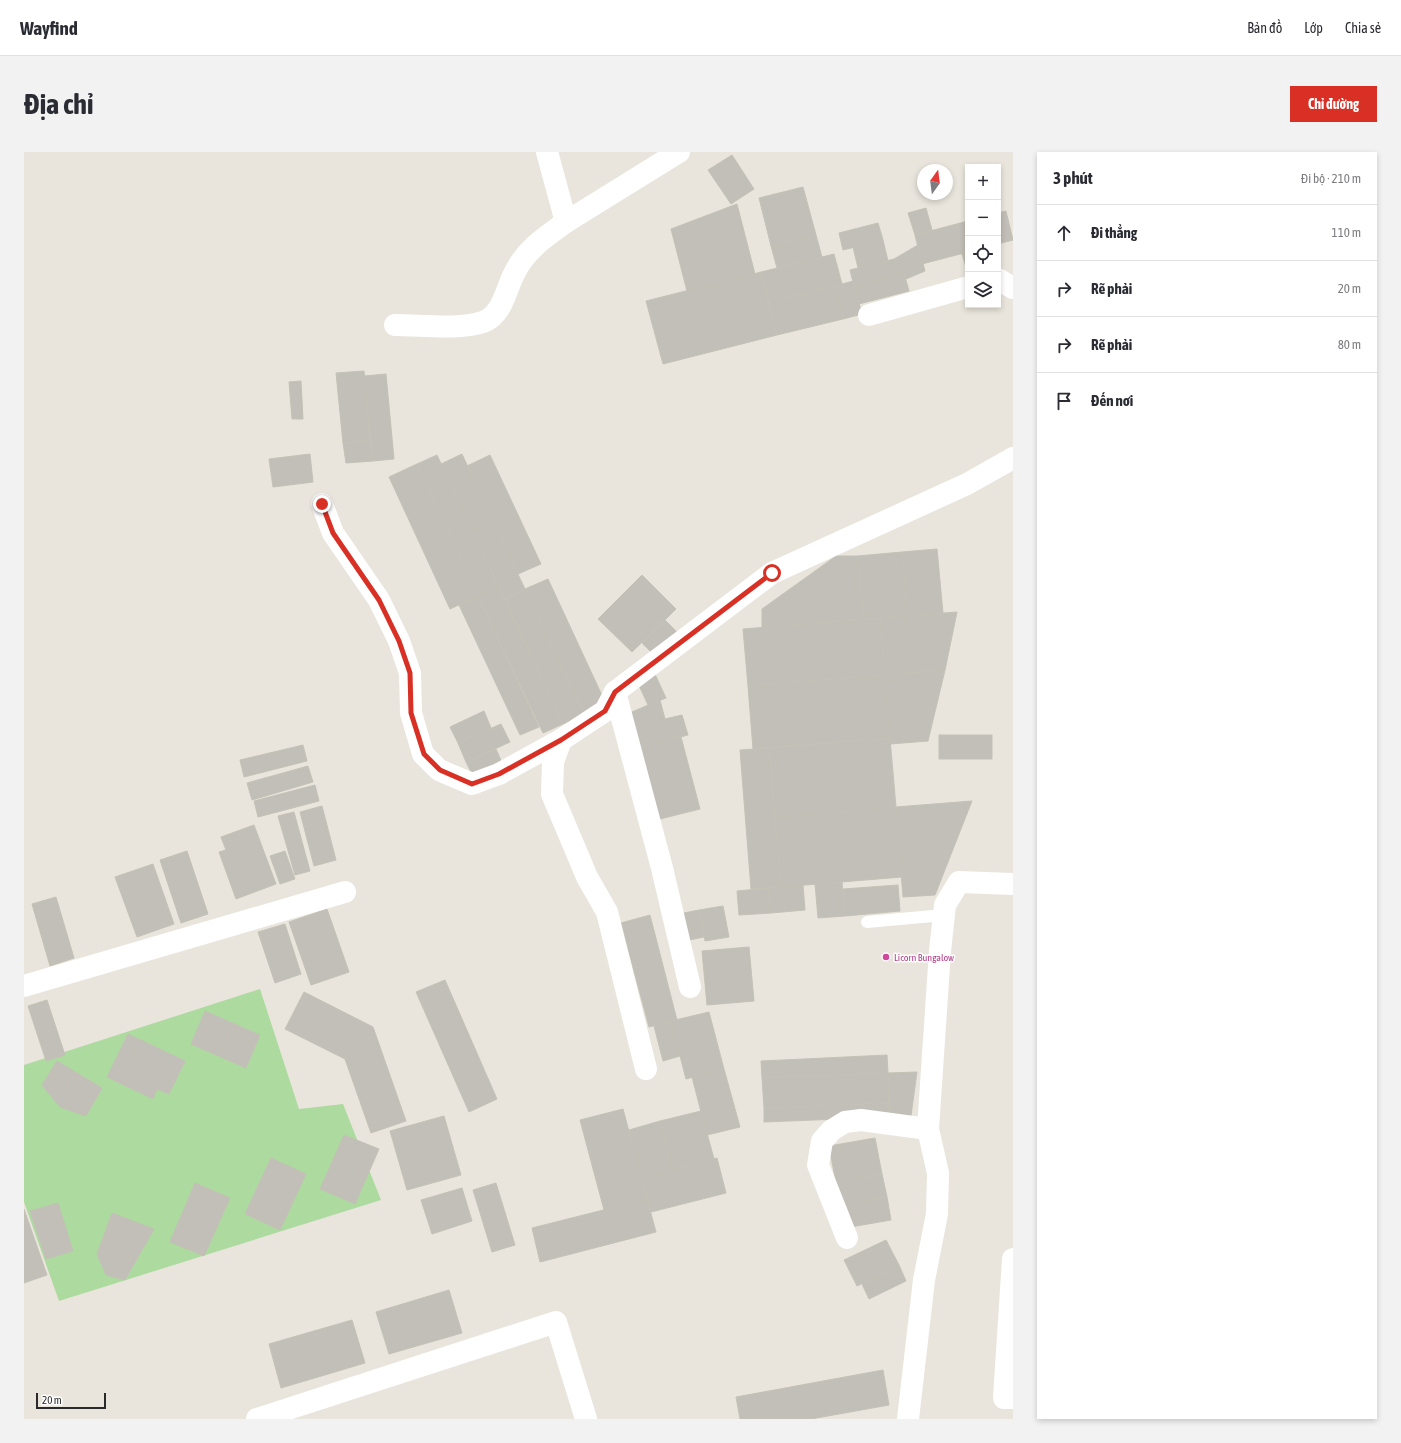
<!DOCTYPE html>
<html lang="vi">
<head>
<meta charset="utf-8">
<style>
  body { margin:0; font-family:"Asap Condensed",sans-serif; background:#f2f2f3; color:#2b2b33 }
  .controls { position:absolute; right:12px; top:12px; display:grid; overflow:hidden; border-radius:0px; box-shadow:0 2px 6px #0003 }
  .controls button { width:36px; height:36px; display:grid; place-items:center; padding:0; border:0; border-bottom:1px solid #e1e1e2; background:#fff; color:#2b2b33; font:20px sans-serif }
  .compass { position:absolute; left:893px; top:12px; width:36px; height:36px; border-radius:50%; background:#fff; box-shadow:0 2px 6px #0003; rotate:14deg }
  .scale { position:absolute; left:12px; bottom:10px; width:70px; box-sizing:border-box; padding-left:4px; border:2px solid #292929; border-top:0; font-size:11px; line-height:14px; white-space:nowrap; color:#292929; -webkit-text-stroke:3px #fff; paint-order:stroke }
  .stop { position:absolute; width:12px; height:12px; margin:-9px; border:3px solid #d93025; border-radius:50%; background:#fff }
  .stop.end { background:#d93025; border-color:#fff; box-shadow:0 1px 4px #0008 }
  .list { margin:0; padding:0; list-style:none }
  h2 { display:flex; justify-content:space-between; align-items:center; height:52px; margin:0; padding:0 16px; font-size:17px }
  h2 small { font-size:13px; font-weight:400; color:#7c7c81 }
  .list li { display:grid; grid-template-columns:26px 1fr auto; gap:12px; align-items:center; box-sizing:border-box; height:56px; padding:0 16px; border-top:1px solid #e1e1e2 }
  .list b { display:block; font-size:15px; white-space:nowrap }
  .list em { font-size:13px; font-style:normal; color:#7c7c81 }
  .icon { flex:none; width:22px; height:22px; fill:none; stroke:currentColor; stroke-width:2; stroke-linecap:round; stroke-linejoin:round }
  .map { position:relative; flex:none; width:989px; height:1267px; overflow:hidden; border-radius:0px }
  header { display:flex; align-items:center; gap:24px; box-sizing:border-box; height:56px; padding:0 20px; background:#fff; border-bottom:1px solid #e1e1e2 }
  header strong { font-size:19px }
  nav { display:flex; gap:22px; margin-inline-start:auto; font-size:14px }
  .intro { display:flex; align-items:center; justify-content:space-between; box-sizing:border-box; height:96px; padding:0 24px }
  h1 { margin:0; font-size:28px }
  .button { padding:10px 18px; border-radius:0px; background:#d93025; color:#fff; font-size:14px; font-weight:700 }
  main { display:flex; gap:24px; padding:0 24px }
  aside { flex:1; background:#fff; border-radius:0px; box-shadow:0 2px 6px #0003 }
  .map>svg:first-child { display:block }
</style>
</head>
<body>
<header>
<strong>Wayfind</strong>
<nav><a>Bản đồ</a><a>Lớp</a><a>Chia sẻ</a></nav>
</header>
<div class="intro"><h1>Địa chỉ</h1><a class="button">Chỉ đường</a></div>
<main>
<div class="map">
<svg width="989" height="1267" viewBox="0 0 989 1267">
  <rect width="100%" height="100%" fill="#e9e5dc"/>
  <path fill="#acda9f" d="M236 837 275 957 319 952 357 1048 35 1149 0 1050V913Z"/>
  <g fill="#c2bfb8" stroke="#c4c1b6">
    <path d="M708 3 730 37 707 52 684 18Z"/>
    <path d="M779 35 792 83 747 94 735 46Z"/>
    <path d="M713 52 731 122 663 139 647 77Z"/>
    <path d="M902 56 908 78 891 83 884 61Z"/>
    <path d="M982 59 989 88 974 92V61Z"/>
    <path d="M944 69V100L898 112 891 83Z"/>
    <path d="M854 71 859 88 819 98 815 81Z"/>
    <path d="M792 83 798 105 753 116 747 94Z"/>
    <path d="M859 88 864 109 834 116 829 95Z"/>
    <path d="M894 93 901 119 882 127 880 121 875 123 870 107Z"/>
    <path d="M944 100V115H942L938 102Z"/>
    <path d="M810 102 818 132 745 150 737 120Z"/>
    <path d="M870 107 875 123 830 134 826 118Z"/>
    <path d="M737 120 753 183 639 212 622 149Z"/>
    <path d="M880 121 885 139 835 152 830 134Z"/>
    <path d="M829 129 838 162 819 167 811 134Z"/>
    <path d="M811 134 819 167 753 183 745 150Z"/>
    <path d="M340 219 346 288 319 291 312 221Z"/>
    <path d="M362 222 370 307 349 309 340 224Z"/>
    <path d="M277 229 279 267H268L265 230Z"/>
    <path d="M346 288 349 309 322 311 319 291Z"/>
    <path d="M286 302 289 330 249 335 245 307Z"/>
    <path d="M438 302 470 371 449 380 417 312Z"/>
    <path d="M413 303 475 435 454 444 393 312Z"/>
    <path d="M466 303 517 412 494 422 443 314Z"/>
    <path d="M393 312 454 444 426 457 365 325Z"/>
    <path d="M470 371 501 437 481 447 449 380Z"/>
    <path d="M913 397 919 461 883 464 878 400Z"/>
    <path d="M878 400 883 464 840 467 834 404Z"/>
    <path d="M812 404H834L840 467 738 476V457Z"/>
    <path d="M618 423 652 457 608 500 574 467Z"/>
    <path d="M524 427 582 552 560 562 501 437Z"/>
    <path d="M475 435 539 572 519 581 454 444Z"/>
    <path d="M501 437 560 562 539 572 481 447Z"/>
    <path d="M454 444 515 575 496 583 435 453Z"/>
    <path d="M933 460 921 518 860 523 856 466Z"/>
    <path d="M856 466 860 523 724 534 719 477Z"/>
    <path d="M641 468 656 483 633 506 618 491Z"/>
    <path d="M921 518 904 589 866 592 860 523Z"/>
    <path d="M630 520 642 546 624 553 612 527Z"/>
    <path d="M860 523 866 586 729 597 724 534Z"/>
    <path d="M636 548 641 567 658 563 664 583 610 597 601 563Z"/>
    <path d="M460 559 467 576 434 591 426 575Z"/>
    <path d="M477 572 486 590 442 610 434 591Z"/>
    <rect x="915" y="583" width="53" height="24"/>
    <path d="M657 585 676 657 632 668 612 596Z"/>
    <path d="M866 586 872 655 751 665 745 596Z"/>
    <path d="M279 593 283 609 220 625 216 608Z"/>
    <path d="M745 596 757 735 727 737 716 598Z"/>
    <path d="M472 597 479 613 450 626 442 610Z"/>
    <path d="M284 614 289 630 228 648 223 631Z"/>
    <path d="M291 633 295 649 234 665 230 649Z"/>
    <path d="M948 649 911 743 879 745 872 655Z"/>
    <path d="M298 654 312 708 290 714 276 660Z"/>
    <path d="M872 655 878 725 757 735 751 665Z"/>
    <path d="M270 660 286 719 271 723 254 664Z"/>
    <path d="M230 673 252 732 212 747 195 700 202 698 197 685Z"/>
    <path d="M163 699 184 762 157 771 136 708Z"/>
    <path d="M261 699 271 727 256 732 246 704Z"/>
    <path d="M129 712 150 772 113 785 91 725Z"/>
    <path d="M818 730 821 764 794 766 791 732Z"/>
    <path d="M779 733 781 758 747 761 744 736Z"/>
    <path d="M874 733 876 759 821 764 819 737Z"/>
    <path d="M744 736 747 761 715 763 713 739Z"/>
    <path d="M32 745 50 806 26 814 8 752Z"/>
    <path d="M699 754 705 785 681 789 675 758Z"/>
    <path d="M303 757 325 820 287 833 265 770Z"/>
    <path d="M675 758 680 785 665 788 660 761Z"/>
    <path d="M626 763 653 868 625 875 597 771Z"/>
    <path d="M261 772 277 822 251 831 234 780Z"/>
    <path d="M725 795 730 849 683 853 678 799Z"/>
    <path d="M421 828 473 947 445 960 392 840Z"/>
    <path d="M280 840 349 875 382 969 347 981 321 907 261 877Z"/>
    <path d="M23 848 41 903 22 909 4 854Z"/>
    <path d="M181 859 236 883 222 916 167 892Z"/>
    <path d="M685 860 700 917 662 927 647 869Z"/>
    <path d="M647 869 656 904 639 909 630 874Z"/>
    <path d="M104 882 161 909 145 942 133 937 129 947 83 925Z"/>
    <path d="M863 903 864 921 738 926 737 909Z"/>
    <path d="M33 909 78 936 62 964 36 955 18 933Z"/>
    <path d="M700 917 716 975 683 983 668 925Z"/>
    <path d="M893 920 887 964 866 965 864 921Z"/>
    <path d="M864 921 865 951 740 956 738 926Z"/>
    <path d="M865 951 866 965 740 970V956Z"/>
    <path d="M599 957 623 1047 580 1058 556 968Z"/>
    <path d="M677 959 690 1007 648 1018 636 969Z"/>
    <path d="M420 964 437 1023 383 1038 366 979Z"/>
    <path d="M636 969 648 1018 617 1026 605 978Z"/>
    <path d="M320 983 355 997 331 1052 296 1037Z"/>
    <path d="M851 986 858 1022 812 1031 805 994Z"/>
    <path d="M247 1006 282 1022 256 1078 221 1062Z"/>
    <path d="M693 1006 702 1041 627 1060 617 1026Z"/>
    <path d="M858 1022 863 1045 816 1054 812 1031Z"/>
    <path d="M171 1031 206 1046 180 1104 146 1090Z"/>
    <path d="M472 1031 491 1093 468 1100 449 1038Z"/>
    <path d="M438 1036 448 1069 408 1082 397 1048Z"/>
    <path d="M863 1045 867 1068 821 1076 816 1054Z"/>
    <path d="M623 1047 632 1080 516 1110 508 1076Z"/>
    <path d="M34 1051 49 1099 22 1107 6 1059Z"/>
    <path d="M0 1057 23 1123 0 1131Z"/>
    <path d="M88 1061 130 1077 101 1128 82 1123 73 1102Z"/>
    <path d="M862 1088 875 1113 833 1134 820 1108Z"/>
    <path d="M875 1113 882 1129 845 1147 838 1132Z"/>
    <path d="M425 1138 438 1181 365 1202 352 1160Z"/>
    <path d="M328 1168 341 1211 257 1236 245 1192Z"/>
    <path d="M859 1218 865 1253 787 1267H716L712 1245Z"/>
  </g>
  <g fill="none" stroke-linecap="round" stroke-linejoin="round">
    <path stroke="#fff" stroke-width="12" d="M843 770 920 763"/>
    <g stroke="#fff" stroke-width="22">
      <path d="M523 0 542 70 655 0"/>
      <path d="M974 127 989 136"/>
      <path d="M845 163 944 135"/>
      <path d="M371 173C398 173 434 178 459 170 479 163 482 136 491 120 502 97 523 84 542 70"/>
      <path d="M298 352 309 381 355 448 375 489 386 521 387 561 399 602 415 618 448 632 475 622 537 588"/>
      <path d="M591 540 638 716 666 835"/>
      <path d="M0 834 321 740"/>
      <path d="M622 917 583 760 563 725 528 642 529 610 537 588 581 559 591 540 748 421 943 332 989 306"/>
      <path d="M823 1086 794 1013 798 989 808 978 821 970 837 968 904 977"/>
      <path d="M989 1107 980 1246H989"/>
      <path d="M233 1267 532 1170 562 1267"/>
      <path d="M884 1267 900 1128 913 1062 914 1021 904 977 916 799 921 753 935 730 989 732"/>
    </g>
  </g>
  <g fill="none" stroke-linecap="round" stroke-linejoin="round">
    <path stroke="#d93025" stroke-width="5" d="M298 352 309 381 355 448 375 489 386 521 387 561 400 602 416 618 448 632 475 622 537 588 581 559 591 540 748 421"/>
  </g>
  <circle fill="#d1479c" stroke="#fff" stroke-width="1.5" cx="862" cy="805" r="4"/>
  <g text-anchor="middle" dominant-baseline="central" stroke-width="3" stroke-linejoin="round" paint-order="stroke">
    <g font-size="10" fill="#b23c85" stroke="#fff" text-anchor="start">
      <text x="870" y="805">Licorn Bungalow</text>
    </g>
  </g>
</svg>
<div class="controls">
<button>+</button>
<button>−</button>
<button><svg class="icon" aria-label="locate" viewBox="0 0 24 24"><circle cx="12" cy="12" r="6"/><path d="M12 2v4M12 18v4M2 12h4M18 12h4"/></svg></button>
<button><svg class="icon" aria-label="layers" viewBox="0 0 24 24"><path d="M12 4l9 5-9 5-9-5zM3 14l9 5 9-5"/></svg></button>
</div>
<svg class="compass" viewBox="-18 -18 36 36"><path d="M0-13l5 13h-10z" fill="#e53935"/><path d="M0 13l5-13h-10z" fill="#7c7c81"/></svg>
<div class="scale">20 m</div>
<div class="stop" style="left:748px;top:421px"></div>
<div class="stop end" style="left:298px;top:352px"></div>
</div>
<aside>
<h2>3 phút<small>Đi bộ · 210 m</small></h2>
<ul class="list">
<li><svg class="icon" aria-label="ahead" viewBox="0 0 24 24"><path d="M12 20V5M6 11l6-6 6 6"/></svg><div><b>Đi thẳng</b></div><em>110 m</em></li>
<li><svg class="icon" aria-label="right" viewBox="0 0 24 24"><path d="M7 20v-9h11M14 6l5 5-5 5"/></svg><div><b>Rẽ phải</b></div><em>20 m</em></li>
<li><svg class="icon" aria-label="right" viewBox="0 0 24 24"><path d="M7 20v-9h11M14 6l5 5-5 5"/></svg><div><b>Rẽ phải</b></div><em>80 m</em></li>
<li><svg class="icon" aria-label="arrive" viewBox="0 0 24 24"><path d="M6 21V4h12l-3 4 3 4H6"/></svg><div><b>Đến nơi</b></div></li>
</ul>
</aside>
</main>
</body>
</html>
